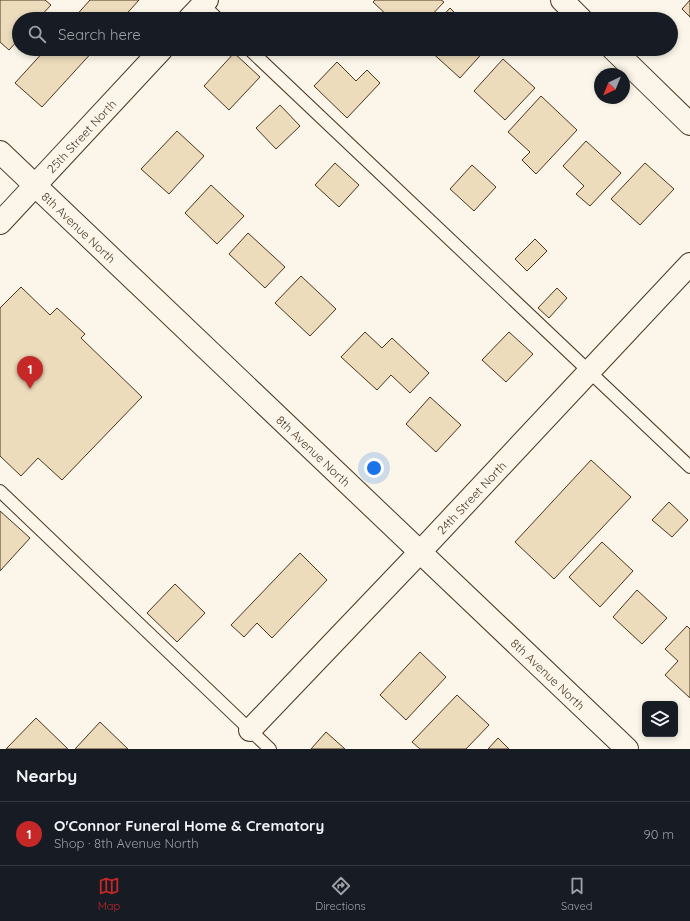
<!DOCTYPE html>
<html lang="en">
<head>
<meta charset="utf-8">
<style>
  body { margin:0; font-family:Quicksand,sans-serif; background:#20242c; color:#f1f3f6 }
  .controls { position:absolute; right:12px; bottom:12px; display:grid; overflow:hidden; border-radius:6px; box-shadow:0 2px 6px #0003 }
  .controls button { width:36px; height:36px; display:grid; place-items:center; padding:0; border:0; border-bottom:1px solid #363941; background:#171b24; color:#f1f3f6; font:20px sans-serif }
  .compass { position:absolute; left:594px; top:68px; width:36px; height:36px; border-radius:50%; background:#171b24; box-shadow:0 2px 6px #0003; rotate:223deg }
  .you { position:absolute; left:374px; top:468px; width:14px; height:14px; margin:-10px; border:3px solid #fff; border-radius:50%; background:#1a73e8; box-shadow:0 0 0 6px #1a73e833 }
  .badge { display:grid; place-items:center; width:26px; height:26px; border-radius:50%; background:#c62828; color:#fff; font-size:13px; font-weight:700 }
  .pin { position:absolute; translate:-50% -33px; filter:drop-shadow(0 1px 2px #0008) }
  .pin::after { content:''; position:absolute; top:21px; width:14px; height:12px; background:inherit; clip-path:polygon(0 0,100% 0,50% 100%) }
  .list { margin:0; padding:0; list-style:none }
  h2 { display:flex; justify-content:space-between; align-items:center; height:52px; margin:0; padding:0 16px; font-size:17px }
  h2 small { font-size:13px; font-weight:400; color:#9ea1a6 }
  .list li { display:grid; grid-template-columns:26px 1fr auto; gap:12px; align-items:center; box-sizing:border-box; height:64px; padding:0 16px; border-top:1px solid #363941 }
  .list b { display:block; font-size:15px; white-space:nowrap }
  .list p { margin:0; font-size:13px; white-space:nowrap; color:#9ea1a6 }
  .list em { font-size:13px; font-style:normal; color:#9ea1a6 }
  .icon { flex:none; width:22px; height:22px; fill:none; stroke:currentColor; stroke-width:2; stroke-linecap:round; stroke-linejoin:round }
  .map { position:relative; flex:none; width:690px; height:749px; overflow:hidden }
  .search { position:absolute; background:#171b24; box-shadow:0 2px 6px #0003; left:12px; right:12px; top:12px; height:44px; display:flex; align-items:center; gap:10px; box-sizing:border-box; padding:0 14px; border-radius:22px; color:#9ea1a6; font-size:15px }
  .sheet { height:116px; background:#171b24 }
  nav { display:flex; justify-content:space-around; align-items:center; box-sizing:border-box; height:56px; border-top:1px solid #363941; background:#171b24; font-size:11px; color:#9ea1a6 }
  nav a { display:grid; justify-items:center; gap:2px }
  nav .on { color:#c62828 }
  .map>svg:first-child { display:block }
</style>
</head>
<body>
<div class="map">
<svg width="690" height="749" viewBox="0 0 690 749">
  <rect width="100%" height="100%" fill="#fbf6e9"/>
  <g fill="#ecdcbc" stroke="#4a3520">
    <path d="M0 0H45L51 5 38 19H19V39L9 50 0 42Z"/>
    <path d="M90 0H139L122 19H73Z"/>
    <path d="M375 0H441L444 2 428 19H391L373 2Z"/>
    <path d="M690 0V17L682 9Z"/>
    <path d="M450 8 461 19H440Z"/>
    <path d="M276 12 283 19H270Z"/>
    <path d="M46 49H95L42 107 15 83Z"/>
    <path d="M274 49H284L280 54Z"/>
    <path d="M428 49H486L460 78Z"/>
    <path d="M234 53 260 77 229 110 204 86Z"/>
    <path d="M503 59 535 88 505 120 474 91Z"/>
    <path d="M337 62 356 81 367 70 380 83 347 118 314 86Z"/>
    <path d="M541 96 577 130 536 174 522 160 530 152 508 132Z"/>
    <path d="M280 105 300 126 276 149 256 128Z"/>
    <path d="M177 131 204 156 169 194 141 169Z"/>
    <path d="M586 141 621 173 590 206 576 194 584 186 563 166Z"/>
    <path d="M335 163 359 185 339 207 315 185Z"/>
    <path d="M645 163 674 189 640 225 611 199Z"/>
    <path d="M472 165 496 187 474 211 450 189Z"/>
    <path d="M211 185 244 216 217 244 185 213Z"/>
    <path d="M248 233 285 267 265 288 229 254Z"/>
    <path d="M535 239 547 251 527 271 515 259Z"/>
    <path d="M301 276 336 309 310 336 275 303Z"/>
    <path d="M21 287 50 315 57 308 85 334 81 338 142 397 62 480 38 458 21 476 0 456V308Z"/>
    <path d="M557 288 567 298 549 318 538 308Z"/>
    <path d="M365 332 382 348 392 338 429 373 410 393 391 375 377 390 341 357Z"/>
    <path d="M509 332 533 354 506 382 482 360Z"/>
    <path d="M430 397 461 425 436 452 406 424Z"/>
    <path d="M591 460 631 497 554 579 515 542Z"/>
    <path d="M669 502 688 520 672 537 652 520Z"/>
    <path d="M0 511 30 538 0 571Z"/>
    <path d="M602 542 633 571 600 607 569 577Z"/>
    <path d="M300 553 327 580 272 638 257 623 244 637 231 625Z"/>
    <path d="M175 584 205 613 177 642 147 613Z"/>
    <path d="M637 590 667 618 642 644 613 617Z"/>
    <path d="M687 626 690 629V698L665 675 678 661 665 649Z"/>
    <path d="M420 652 446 677 406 720 380 695Z"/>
    <path d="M457 695 489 725 466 749H420L412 742Z"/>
    <path d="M36 718 68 749H6Z"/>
    <path d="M100 722 128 749H75Z"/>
    <path d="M326 732 345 749H311Z"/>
    <path d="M498 738 509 749H488Z"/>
  </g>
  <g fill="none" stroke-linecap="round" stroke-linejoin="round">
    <g stroke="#4a3520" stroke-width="14">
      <g id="service">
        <path d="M200 2 218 19"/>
        <path d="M249 49 690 467"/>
        <path d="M0 491 270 749"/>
      </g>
    </g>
    <g stroke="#4a3520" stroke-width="24">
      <g id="minor">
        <path d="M562 0 581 19"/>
        <path d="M613 49 690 124"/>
        <path id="s1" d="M250 730 420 552 690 264"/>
      </g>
    </g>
    <g stroke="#4a3520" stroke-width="24">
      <g id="tertiary">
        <path d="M189 19 207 0"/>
        <path id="s2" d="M0 152 627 749"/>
        <path id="s3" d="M0 223 162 49"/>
      </g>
    </g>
    <use href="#service" stroke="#fbf6e9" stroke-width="12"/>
    <use href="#minor" stroke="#fbf6e9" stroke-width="22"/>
    <use href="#tertiary" stroke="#fbf6e9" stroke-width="22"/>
  </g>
  <g text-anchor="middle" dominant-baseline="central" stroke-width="3" stroke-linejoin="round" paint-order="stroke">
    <g font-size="12" fill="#4a3520" stroke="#fbf6e9">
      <text stroke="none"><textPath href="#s3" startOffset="119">25th Street North</textPath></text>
      <text stroke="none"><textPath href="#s2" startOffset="109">8th Avenue North</textPath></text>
      <text stroke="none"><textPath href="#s2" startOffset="433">8th Avenue North</textPath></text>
      <text stroke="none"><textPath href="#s1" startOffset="321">24th Street North</textPath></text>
      <text stroke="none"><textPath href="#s2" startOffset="757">8th Avenue North</textPath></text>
    </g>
  </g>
</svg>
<div class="controls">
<button><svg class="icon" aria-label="layers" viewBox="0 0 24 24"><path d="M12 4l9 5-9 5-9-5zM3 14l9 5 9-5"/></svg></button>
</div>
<svg class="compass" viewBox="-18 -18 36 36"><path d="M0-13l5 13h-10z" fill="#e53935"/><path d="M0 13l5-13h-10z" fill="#9ea1a6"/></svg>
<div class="you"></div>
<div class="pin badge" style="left:30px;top:389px">1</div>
<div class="search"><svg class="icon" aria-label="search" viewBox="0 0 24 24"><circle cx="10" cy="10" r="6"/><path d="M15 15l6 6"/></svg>Search here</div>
</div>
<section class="sheet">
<h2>Nearby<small></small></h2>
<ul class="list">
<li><span class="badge">1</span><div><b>O'Connor Funeral Home &amp; Crematory</b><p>Shop · 8th Avenue North</p></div><em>90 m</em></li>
</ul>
</section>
<nav>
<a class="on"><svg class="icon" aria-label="map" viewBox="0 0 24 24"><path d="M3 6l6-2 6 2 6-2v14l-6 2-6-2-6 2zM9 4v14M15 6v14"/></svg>Map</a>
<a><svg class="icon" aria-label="directions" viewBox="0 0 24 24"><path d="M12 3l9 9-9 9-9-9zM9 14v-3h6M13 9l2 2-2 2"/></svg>Directions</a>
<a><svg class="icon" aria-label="saved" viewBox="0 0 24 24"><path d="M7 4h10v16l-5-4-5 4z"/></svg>Saved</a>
</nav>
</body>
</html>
